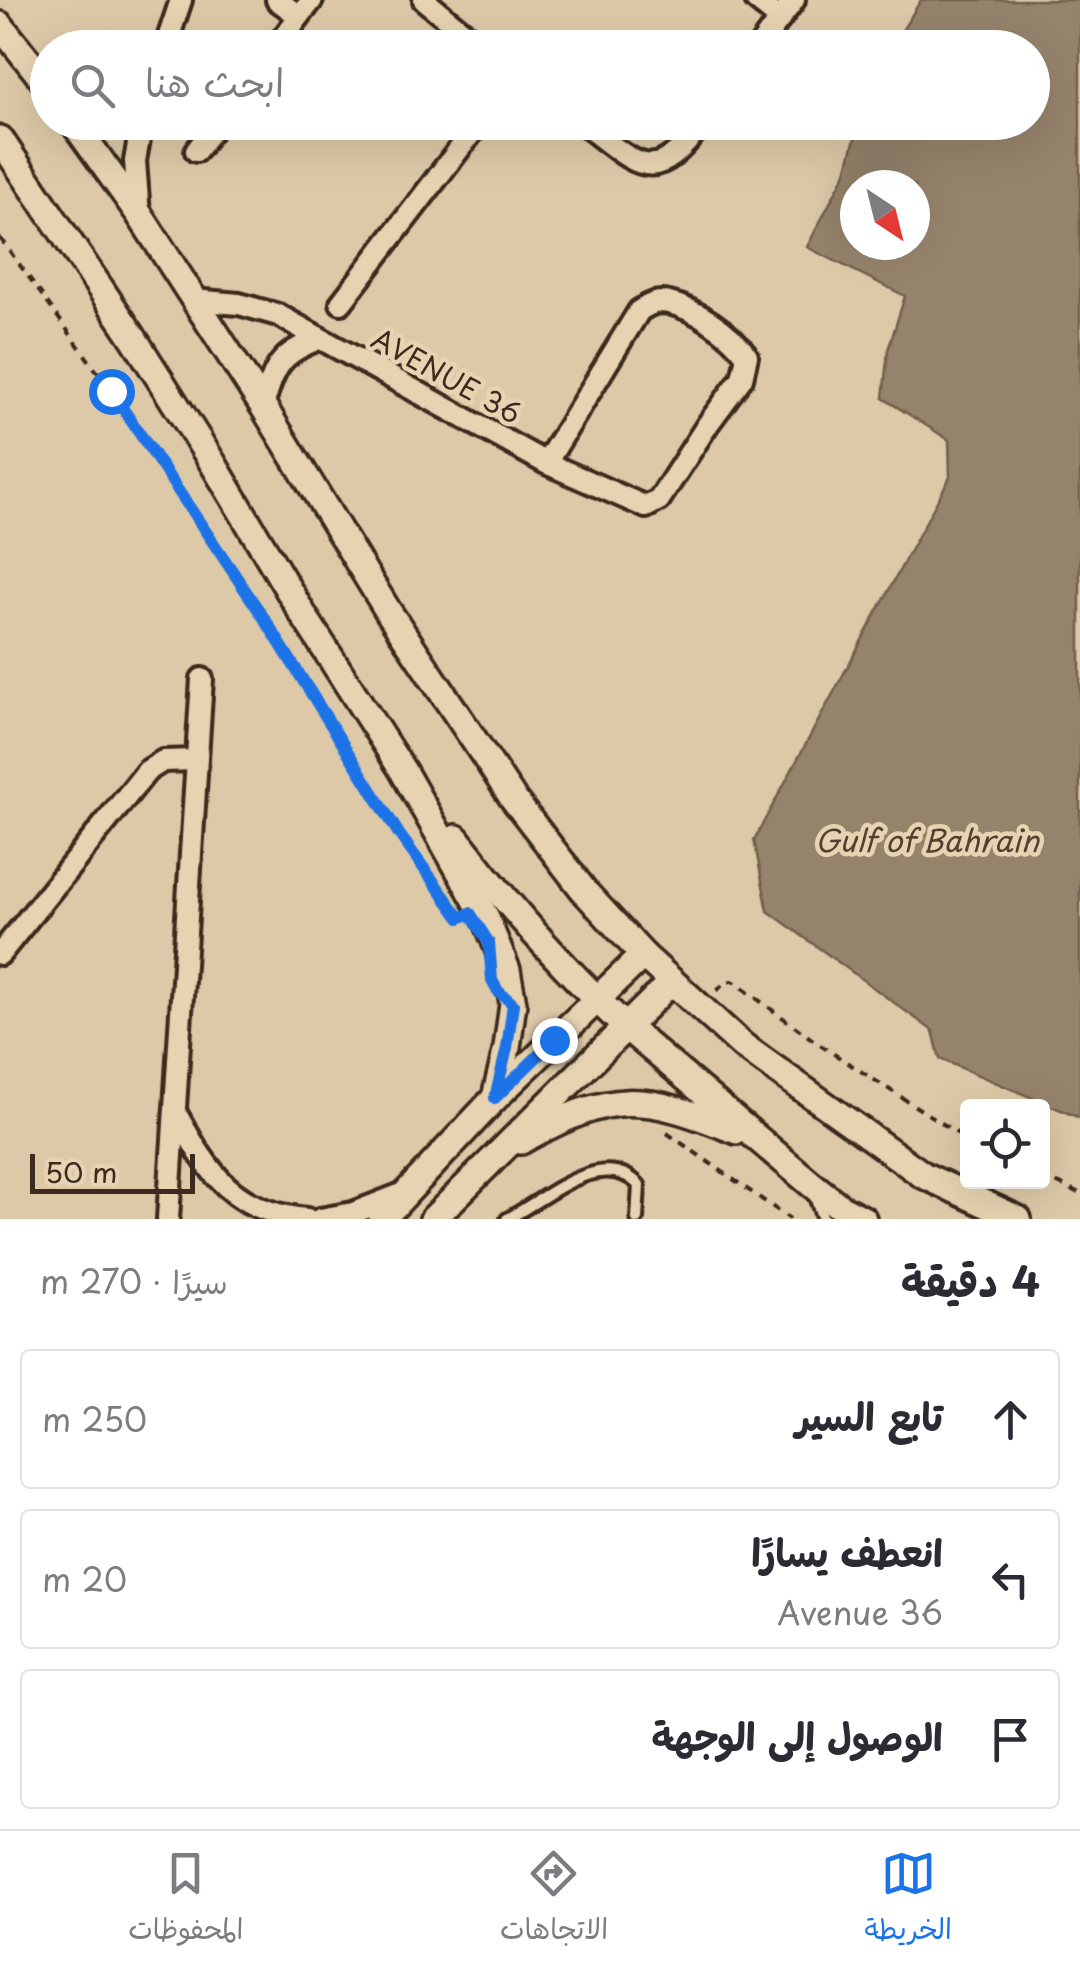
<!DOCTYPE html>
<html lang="ar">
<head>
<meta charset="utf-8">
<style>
  body { margin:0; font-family:"Playpen Sans","Playpen Sans Arabic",sans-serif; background:#f2f2f3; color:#2b2b33; direction:rtl }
  .controls { position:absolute; right:30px; bottom:30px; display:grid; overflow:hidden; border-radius:10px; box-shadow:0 10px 40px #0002 }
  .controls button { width:90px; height:90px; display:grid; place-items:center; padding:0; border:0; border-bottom:2px solid #e1e1e2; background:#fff; color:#2b2b33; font:50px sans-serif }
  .compass { position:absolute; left:840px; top:170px; width:90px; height:90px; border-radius:50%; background:#fff; box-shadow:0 10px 40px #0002; rotate:145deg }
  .scale { position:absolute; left:30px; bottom:25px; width:165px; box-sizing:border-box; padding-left:10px; border:5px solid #3b2a1e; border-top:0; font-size:28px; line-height:35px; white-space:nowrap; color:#3b2a1e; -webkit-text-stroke:8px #e7d3b1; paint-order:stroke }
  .stop { position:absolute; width:30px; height:30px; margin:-22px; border:8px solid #1a73e8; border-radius:50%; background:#fff }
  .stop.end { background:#1a73e8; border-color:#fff; box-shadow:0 2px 10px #0008 }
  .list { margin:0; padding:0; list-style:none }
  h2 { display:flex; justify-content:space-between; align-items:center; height:130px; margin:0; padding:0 40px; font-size:42px }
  h2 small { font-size:32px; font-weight:400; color:#7c7c81 }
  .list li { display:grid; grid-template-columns:65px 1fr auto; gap:30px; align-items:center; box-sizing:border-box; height:140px; margin:0 20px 20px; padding:0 20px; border:2px solid #e1e1e2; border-radius:10px }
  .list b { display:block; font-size:38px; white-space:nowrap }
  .list p { margin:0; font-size:32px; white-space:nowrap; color:#7c7c81 }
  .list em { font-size:32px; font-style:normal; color:#7c7c81 }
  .icon { flex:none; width:55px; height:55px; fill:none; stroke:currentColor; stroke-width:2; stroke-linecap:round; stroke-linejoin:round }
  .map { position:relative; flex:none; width:1080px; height:1219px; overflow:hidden; direction:ltr }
  .search { position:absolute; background:#fff; box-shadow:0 10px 40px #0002; left:30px; right:30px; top:30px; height:110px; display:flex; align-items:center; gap:25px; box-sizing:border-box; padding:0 35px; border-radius:55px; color:#7c7c81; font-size:38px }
  .sheet { height:610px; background:#fff }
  nav { display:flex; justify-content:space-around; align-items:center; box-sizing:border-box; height:140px; border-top:2px solid #e1e1e2; background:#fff; font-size:28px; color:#7c7c81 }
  nav a { display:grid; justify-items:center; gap:5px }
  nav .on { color:#1a73e8 }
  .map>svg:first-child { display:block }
</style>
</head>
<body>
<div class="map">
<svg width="1080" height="1219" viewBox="0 0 1080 1219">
  <rect width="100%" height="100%" fill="#ddc9a8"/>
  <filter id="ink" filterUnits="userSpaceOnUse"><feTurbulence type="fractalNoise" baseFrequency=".01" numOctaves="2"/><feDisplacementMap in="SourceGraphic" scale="20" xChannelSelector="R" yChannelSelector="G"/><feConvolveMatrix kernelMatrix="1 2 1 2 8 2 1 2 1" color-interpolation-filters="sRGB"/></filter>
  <g filter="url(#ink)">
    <path fill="#96836c" stroke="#725f4d" stroke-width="2.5" fill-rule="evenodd" d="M921 0H1080V1118L940 1059 933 1031 768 911 754 840 950 477 949 440 883 398 888 350 905 296 807 247 846 172 859 123 1032 122V48L892 47ZM855 185H915V245H855Z"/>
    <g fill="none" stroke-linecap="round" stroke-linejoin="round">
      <g stroke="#3b2a1e" stroke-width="18">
        <g id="service">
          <path d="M814 1194 823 1219"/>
          <path d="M507 1219C543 1201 601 1146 639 1185L637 1219"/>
        </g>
      </g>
      <g stroke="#3b2a1e" stroke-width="28">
        <g id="minor">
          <path d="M277 0 299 16"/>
          <path d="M424 0 483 48"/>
          <path d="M756 0 780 19"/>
          <path d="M165 48 181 0"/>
          <path d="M275 48 312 0"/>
          <path d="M758 48 794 0"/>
          <path d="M581 122C639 165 652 191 703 122"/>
          <path d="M196 151 218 122"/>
          <path d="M139 214 135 161 142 122"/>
          <path d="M193 300 239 304 278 315 546 463 646 507 659 500 708 424 742 378 747 356C731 333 696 309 669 303 657 300 648 305 639 311L546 463"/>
          <path d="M341 303 480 122"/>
          <path d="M263 406C275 366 279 354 319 339"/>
          <path d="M0 954 147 771 163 761 196 760"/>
          <path d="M177 1115C210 1175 234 1212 307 1219"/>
          <path d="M168 1219 202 679"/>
          <path d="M320 1219 353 1213 404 1193"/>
        </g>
      </g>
      <g stroke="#3b2a1e" stroke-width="32">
        <g id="tertiary">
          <path d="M0 25 48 86"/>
          <path d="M73 122 139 214 263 406 388 611 512 797 585 892 643 955 743 1046 923 1175 1018 1219"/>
          <path d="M0 139 133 337 211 460 304 616 403 771 485 916 507 970 513 1003 507 1048 495 1098"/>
          <path d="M456 838C507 904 563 969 625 1026L810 1183 840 1207 863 1219"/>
          <path d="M521 1141C613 1090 641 1093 737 1131"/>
          <path d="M382 1219 495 1098 643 955"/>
          <path d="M433 1219 671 982"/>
        </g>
      </g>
      <g stroke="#3b2a1e" stroke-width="4" stroke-dasharray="8 8" stroke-linecap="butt">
        <path d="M0 238C93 364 184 492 268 624 327 717 380 817 449 904"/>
        <path d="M717 991 725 982 733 981 820 1045 968 1140"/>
        <path d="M667 1133 790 1219"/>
        <path d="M1042 1176 1080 1193"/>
      </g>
      <use href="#service" stroke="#e7d3b1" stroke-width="10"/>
      <use href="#minor" stroke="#e7d3b1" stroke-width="20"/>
      <use href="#tertiary" stroke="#e7d3b1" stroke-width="25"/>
    </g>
  </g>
  <g fill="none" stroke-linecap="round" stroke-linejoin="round" filter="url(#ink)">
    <path stroke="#1a73e8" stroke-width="12" d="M111 391 266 621 399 834 460 918 470 913 489 943 492 980 498 991 513 1004 507 1048 495 1098 554 1040"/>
  </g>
  <g text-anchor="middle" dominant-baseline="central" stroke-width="9" stroke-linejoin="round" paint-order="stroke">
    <g font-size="28" fill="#3b2a1e" stroke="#e7d3b1">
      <text transform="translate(447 375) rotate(29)">AVENUE 36</text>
    </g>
    <g font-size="30" font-style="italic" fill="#524032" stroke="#e7d3b1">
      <text x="927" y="839">Gulf of Bahrain</text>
    </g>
  </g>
</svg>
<div class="controls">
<button><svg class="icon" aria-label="locate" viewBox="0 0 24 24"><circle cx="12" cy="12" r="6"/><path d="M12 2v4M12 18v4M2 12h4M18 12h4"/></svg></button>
</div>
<svg class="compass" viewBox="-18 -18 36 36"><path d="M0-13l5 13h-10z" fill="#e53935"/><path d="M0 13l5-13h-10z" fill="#7c7c81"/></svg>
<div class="scale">50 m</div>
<div class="stop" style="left:111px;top:391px"></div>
<div class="stop end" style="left:554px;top:1040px"></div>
<div class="search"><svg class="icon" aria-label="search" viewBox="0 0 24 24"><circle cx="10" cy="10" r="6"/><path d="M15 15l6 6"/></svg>ابحث هنا</div>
</div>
<section class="sheet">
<h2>4 دقيقة<small>سيرًا · 270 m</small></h2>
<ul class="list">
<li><svg class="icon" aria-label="ahead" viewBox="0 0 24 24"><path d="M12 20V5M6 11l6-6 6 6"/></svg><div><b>تابع السير</b></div><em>250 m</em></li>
<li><svg class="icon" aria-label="left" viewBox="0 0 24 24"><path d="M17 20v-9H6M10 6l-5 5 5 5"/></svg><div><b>انعطف يسارًا</b><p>Avenue 36</p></div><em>20 m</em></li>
<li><svg class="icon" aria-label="arrive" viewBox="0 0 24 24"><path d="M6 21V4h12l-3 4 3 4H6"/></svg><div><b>الوصول إلى الوجهة</b></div></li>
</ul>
</section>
<nav>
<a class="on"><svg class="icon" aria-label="map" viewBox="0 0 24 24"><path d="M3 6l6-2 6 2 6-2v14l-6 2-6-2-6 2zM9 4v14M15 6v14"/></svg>الخريطة</a>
<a><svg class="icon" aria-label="directions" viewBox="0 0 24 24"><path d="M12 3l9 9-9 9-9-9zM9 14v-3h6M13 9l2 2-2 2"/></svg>الاتجاهات</a>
<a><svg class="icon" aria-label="saved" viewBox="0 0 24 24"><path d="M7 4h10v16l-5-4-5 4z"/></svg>المحفوظات</a>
</nav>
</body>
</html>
